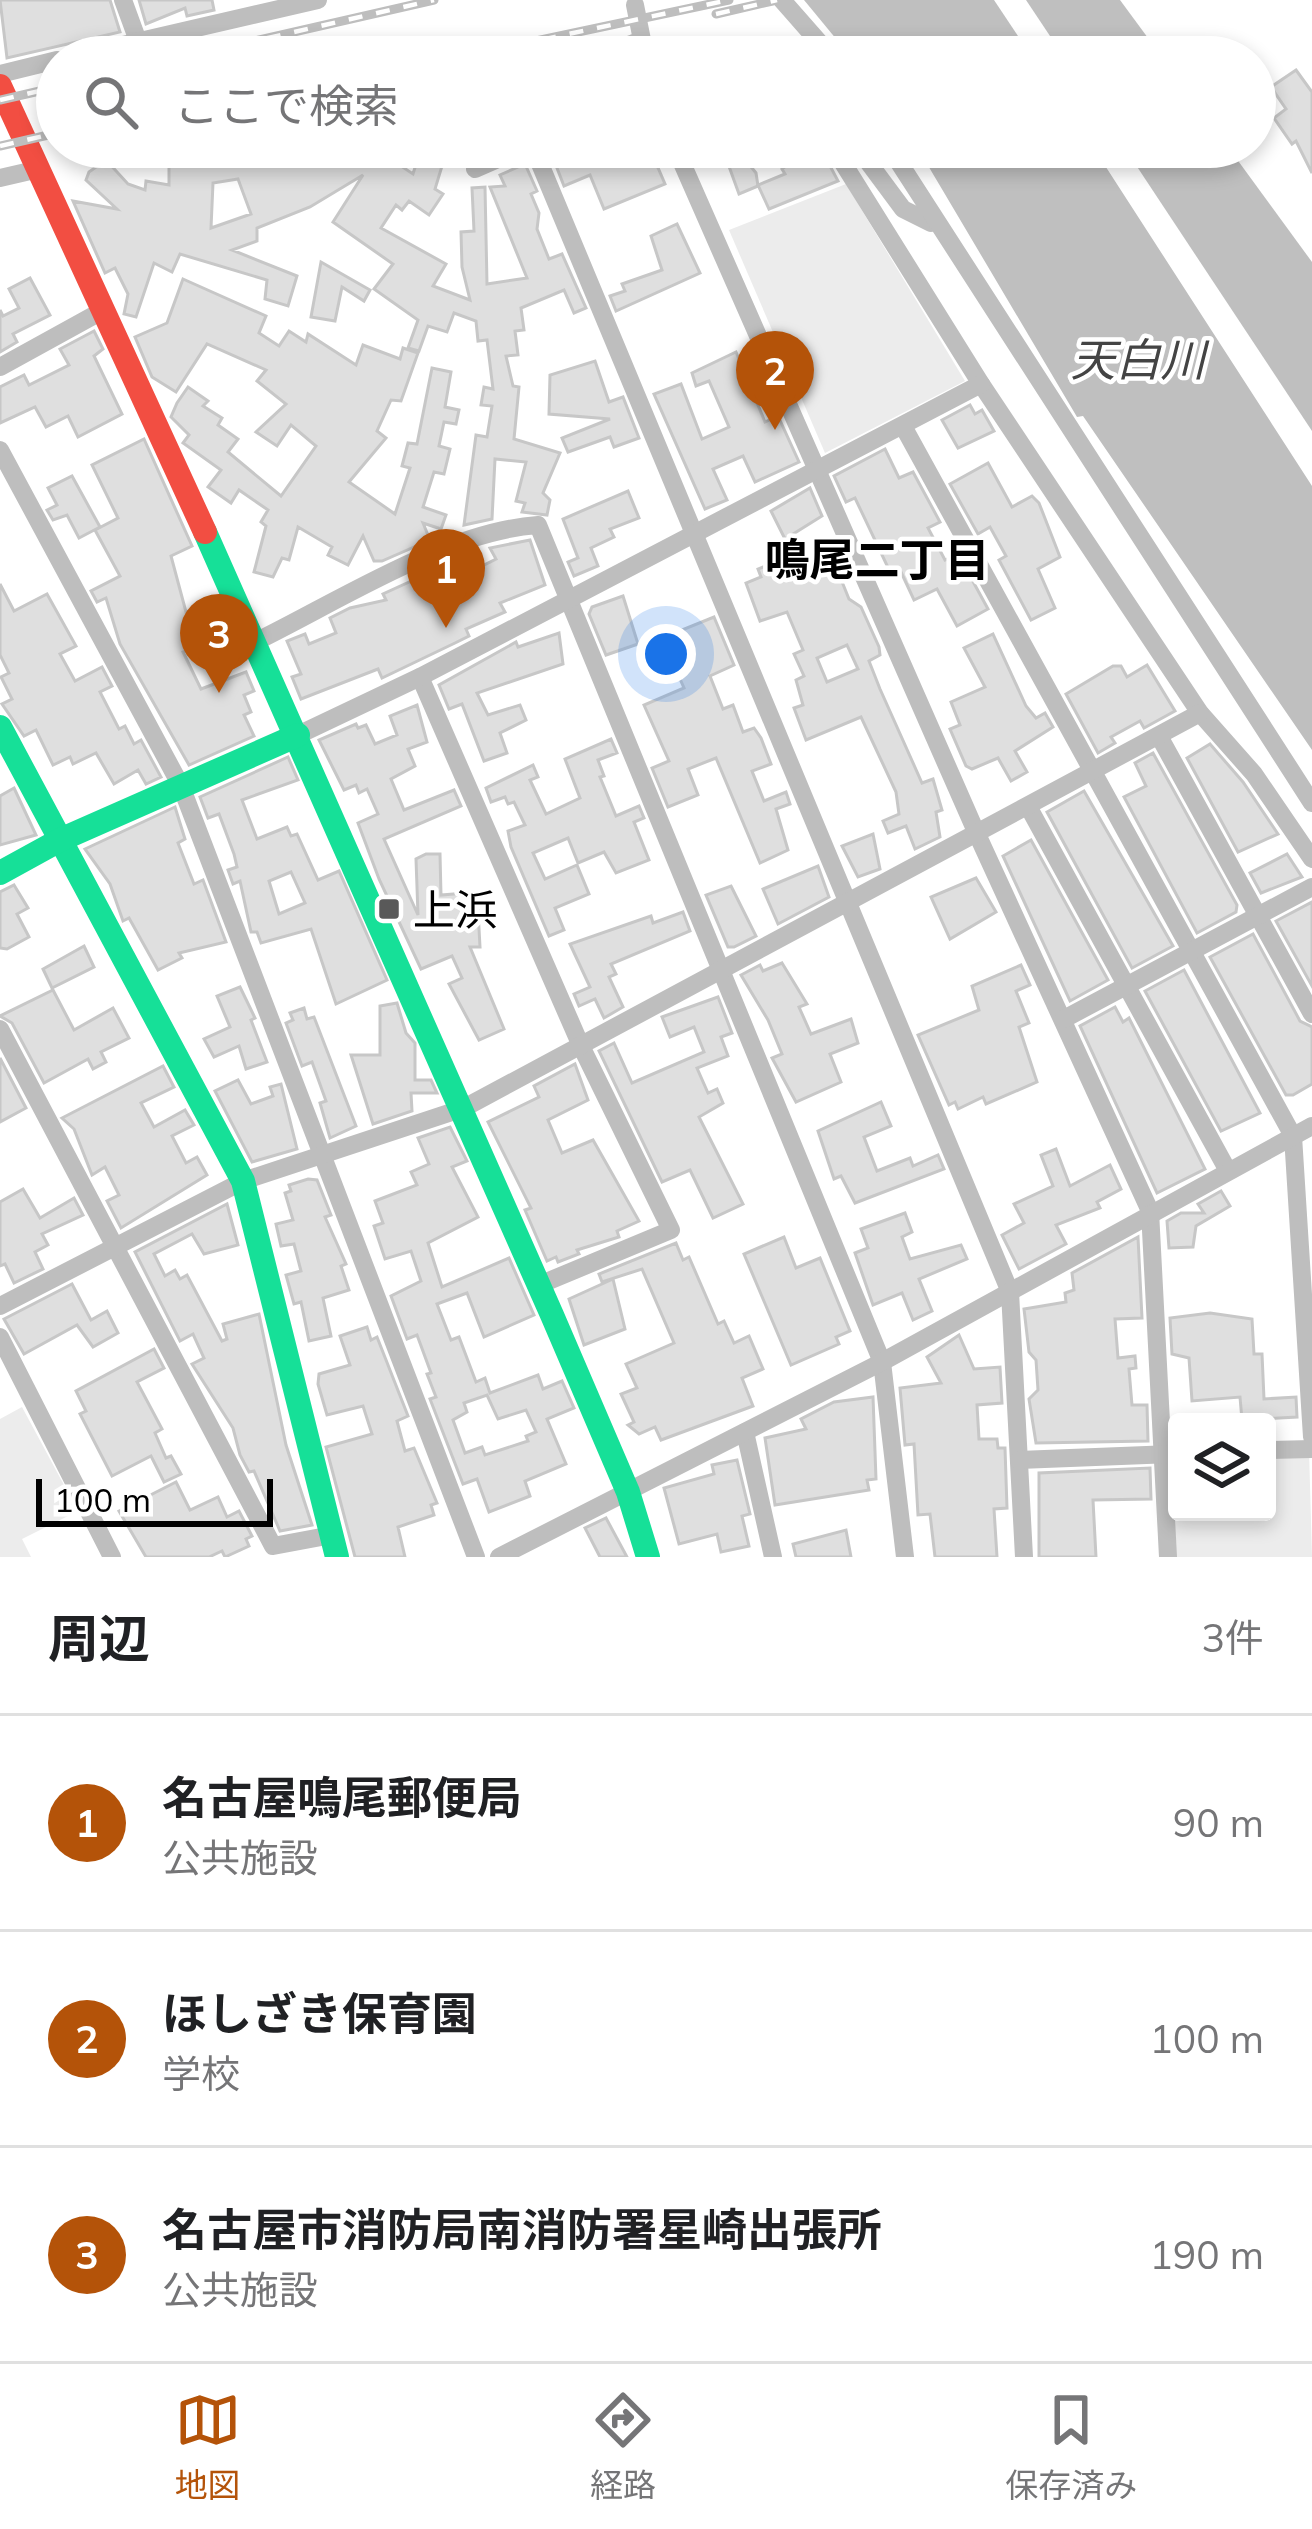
<!DOCTYPE html>
<html lang="ja">
<head>
<meta charset="utf-8">
<style>
  body { margin:0; font-family:Mulish,"Noto Sans JP",sans-serif; background:#f6f6f6; color:#202124 }
  .controls { position:absolute; right:36px; bottom:36px; display:grid; overflow:hidden; border-radius:12px; box-shadow:0 6px 18px #0003 }
  .controls button { width:108px; height:108px; display:grid; place-items:center; padding:0; border:0; border-bottom:3px solid #e0e0e0; background:#fff; color:#202124; font:60px sans-serif }
  .scale { position:absolute; left:36px; bottom:30px; width:237px; box-sizing:border-box; padding-left:12px; border:6px solid #000; border-top:0; font-size:33px; line-height:42px; white-space:nowrap; color:#000; -webkit-text-stroke:9px #fff; paint-order:stroke }
  .you { position:absolute; left:666px; top:654px; width:42px; height:42px; margin:-30px; border:9px solid #fff; border-radius:50%; background:#1a73e8; box-shadow:0 0 0 18px #1a73e833 }
  .badge { display:grid; place-items:center; width:78px; height:78px; border-radius:50%; background:#b45309; color:#fff; font-size:39px; font-weight:700 }
  .pin { position:absolute; translate:-50% -99px; filter:drop-shadow(0 3px 6px #0008) }
  .pin::after { content:''; position:absolute; top:63px; width:42px; height:36px; background:inherit; clip-path:polygon(0 0,100% 0,50% 100%) }
  .list { margin:0; padding:0; list-style:none }
  h2 { display:flex; justify-content:space-between; align-items:center; height:156px; margin:0; padding:0 48px; font-size:51px }
  h2 small { font-size:39px; font-weight:400; color:#757577 }
  .list li { display:grid; grid-template-columns:78px 1fr auto; gap:36px; align-items:center; box-sizing:border-box; height:216px; padding:0 48px; border-top:3px solid #e0e0e0 }
  .list b { display:block; font-size:45px; white-space:nowrap }
  .list p { margin:0; font-size:39px; white-space:nowrap; color:#757577 }
  .list em { font-size:39px; font-style:normal; color:#757577 }
  .icon { flex:none; width:66px; height:66px; fill:none; stroke:currentColor; stroke-width:2; stroke-linecap:round; stroke-linejoin:round }
  .map { position:relative; flex:none; width:1312px; height:1557px; overflow:hidden }
  .search { position:absolute; background:#fff; box-shadow:0 6px 18px #0003; left:36px; right:36px; top:36px; height:132px; display:flex; align-items:center; gap:30px; box-sizing:border-box; padding:0 42px; border-radius:66px; color:#757577; font-size:45px }
  .sheet { height:804px; background:#fff }
  nav { display:flex; justify-content:space-around; align-items:center; box-sizing:border-box; height:168px; border-top:3px solid #e0e0e0; background:#fff; font-size:33px; color:#757577 }
  nav a { display:grid; justify-items:center; gap:6px }
  nav .on { color:#b45309 }
  .map>svg:first-child { display:block }
</style>
</head>
<body>
<div class="map">
<svg width="1312" height="1557" viewBox="0 0 1312 1557">
  <rect width="100%" height="100%" fill="#fff"/>
  <g fill="#ececec">
    <path d="M846 184 965 381 825 453 729 230Z"/>
    <path d="M22 1407 78 1511 22 1539 31 1557H0V1419Z"/>
    <path d="M1309 1450 1312 1557H1172L1168 1454H1177V1512H1267V1451Z"/>
  </g>
  <g fill="#bfbfbf">
    <path d="M804 0H994L1032 57H851Z"/>
    <path d="M1026 0H1120L1162 57H1064Z"/>
    <path d="M917 147H1093L1312 486V750L1083 416 1077 417Z"/>
    <path d="M1124 147H1228L1312 262V431Z"/>
  </g>
  <g fill="#dfdfdf" stroke="#c7c7c7" stroke-width="3" fill-rule="evenodd">
    <path d="M0 0H110L120 32 7 58Z"/>
    <path d="M139 0H212L214 10 187 16 185 8 146 24Z"/>
    <path d="M1296 70 1312 92V173L1296 141 1292 144 1274 118 1286 109 1271 87Z"/>
    <path d="M236 147H261L265 159 284 147H385L392 160 413 174 418 158 442 166 435 189 443 194 429 215 409 201 402 210 396 205 381 228 446 264 433 286 470 300 462 267 461 232 474 231 472 188 485 187 487 284 527 278 490 187 505 186 500 175 525 164 537 191 531 194 539 213 537 229 549 259 562 254 586 308 574 313 564 290 521 308 524 330 515 331 518 355 506 356 513 386 519 387 514 439 560 453 543 493 550 500 547 515 522 512 525 503 516 501 526 462 495 459 492 519 464 525 476 435 487 437 492 406 481 405 484 387 493 389 487 340 478 341 476 321 454 313 447 332 428 326 419 351 408 348 418 320 374 289 393 264 333 222 363 175 310 207 257 228V241L232 250 297 276 288 306 265 299 267 280 180 254 172 272 154 263 136 317 124 314 128 294 115 268 105 273 73 201 117 209 86 180 89 172 106 160 128 184 145 190 146 181 169 185V165H189V161ZM238 179 251 214 211 228 213 183Z"/>
    <path d="M557 147H649L665 184 604 209 590 175 564 186 550 150Z"/>
    <path d="M722 147H735L756 173 758 186 739 194Z"/>
    <path d="M810 147H820L838 181 769 209 758 185 785 174 782 169Z"/>
    <path d="M677 224 700 273 616 311 610 296 625 291 622 284 662 270 651 236Z"/>
    <path d="M321 262 370 290 364 301 342 287 335 321 311 317Z"/>
    <path d="M30 278 50 315 13 334 17 342 0 352V310L3 316 19 308 9 289Z"/>
    <path d="M183 279 266 316 259 333 279 346 289 331 306 342 308 334 356 365 363 345 400 359 403 348 418 353 401 401 391 400 377 431 386 438 349 482 395 514 410 468 402 466 408 443 417 444 432 368 451 372 445 407 459 410 456 424 444 422 439 446 450 449 444 474 434 472 423 507 446 515 441 529 423 523 430 540 382 561H374L363 536 348 565 328 555 332 547 298 527 289 560 282 558 273 577 254 572 266 526 261 522 268 510 239 490 231 503 208 487 221 470 183 443 189 435 171 417 177 403 188 387 208 401 203 406 222 418 218 425 238 439 228 452 281 496 316 446 291 425 277 446 256 432 286 404 257 381 266 370 207 344 176 392 152 377 135 337 167 323Z"/>
    <path d="M94 331 103 349 94 356 122 414 78 437 68 416 46 427 35 407 0 423V387L24 375 29 385 69 365 60 349Z"/>
    <path d="M736 352 765 422 778 416 799 462 755 482 743 456 713 469 727 500 705 509 654 394 681 384 702 439 729 427 709 381 696 386 692 373Z"/>
    <path d="M595 361 609 402 623 397 639 438 614 447 610 437 568 452 562 438 610 419 549 414 550 375Z"/>
    <path d="M970 405 975 414 982 410 994 431 958 448 942 420Z"/>
    <path d="M144 439 192 546 171 556 186 612 210 604 214 615 223 612 228 624 212 631 215 639 183 652 201 689 246 672 254 691 244 695 251 712 244 715 254 736 189 765 120 644 106 598 97 602 91 591 120 576 95 530 118 518 92 465Z"/>
    <path d="M885 449 899 478 913 472 940 522 928 528 945 560 958 554 988 609 957 626 937 589 914 600 901 572 892 576 855 498 846 502 834 476Z"/>
    <path d="M988 463 1012 507 1032 496 1039 503 1060 557 1038 569 1055 608 1031 620 999 560 1006 556 990 527 978 534 950 484Z"/>
    <path d="M72 476 100 527 79 538 67 515 53 520 47 510 57 505 48 488Z"/>
    <path d="M810 488 822 516 785 539 771 511Z"/>
    <path d="M628 491 639 518 610 529 614 537 591 548 598 566 574 576 568 562 578 558 563 519Z"/>
    <path d="M530 540 545 585 500 603 505 612 466 629 469 636 455 643 382 678 378 669 301 699 292 677 301 674 287 641 305 634 309 644 336 633 330 618 350 608 386 600 383 594 464 557 470 572 496 559 490 548Z"/>
    <path d="M781 560 789 580 834 562 849 599 861 607 879 647 880 655 869 661 880 689 922 783 933 779 942 810 936 812 940 837 915 849 906 826 888 833 883 821 899 814 896 792 861 717 806 740 794 708 803 705 796 680 804 676 794 654 803 650 787 612 760 621 746 583 761 577 758 569ZM847 645 858 669 827 682 817 658Z"/>
    <path d="M0 584 14 611 47 594 76 646 60 654 75 681 102 667 112 686 100 692 119 729 125 726 134 744 141 740 161 777 146 784 138 770 114 784 96 753 73 764 70 757 53 765 36 730 24 736 2 704 12 699 1 677 9 673 0 655Z"/>
    <path d="M623 596 638 644 606 655 589 614 592 607Z"/>
    <path d="M714 617 734 665 710 676 723 709 733 705 743 732 754 728 761 738 771 764 752 771 764 801 786 792 790 804 776 809 788 850 760 863 716 758 688 769 698 795 668 807 652 768 669 761 644 705 684 688 662 638Z"/>
    <path d="M559 633 563 664 477 693 488 715 520 705 526 720 500 733 507 753 484 761 462 704 449 709 439 685 516 642 518 647Z"/>
    <path d="M993 634 1026 706 1036 718 1045 713 1053 727 1015 751 1027 772 1011 781 998 758 972 769 966 766 950 729 960 725 951 702 985 687 964 648Z"/>
    <path d="M1147 665 1175 711 1144 728 1140 721 1111 737 1115 743 1098 753 1066 694 1113 666H1121L1127 677Z"/>
    <path d="M417 705 427 742 408 749 415 766 391 779 404 810 454 790 461 806 384 839 418 915 416 859 426 854H440L441 895 477 892 480 947H470L504 1029 479 1040 449 984 462 978 452 956 421 969 379 879 358 823 378 814 367 789 359 793 356 785 344 790 319 740 356 724 358 728 366 725 375 744 397 735 390 716Z"/>
    <path d="M611 739 617 753 598 760 604 776 600 777 616 816 639 806 644 818 634 822 649 860 616 873 604 852 578 863 568 838 533 853 545 879 577 865 589 894 555 908 564 930 549 936 511 847 508 831 525 825 514 802 508 804 505 797 491 802 486 788 533 765 538 777 530 780 546 814 580 798 565 759Z"/>
    <path d="M1210 744 1243 782 1278 834 1238 852 1187 758Z"/>
    <path d="M1153 753 1237 905 1236 912 1197 933 1124 797 1146 786 1135 763Z"/>
    <path d="M288 757 298 780 242 800 257 839 287 827 291 836 297 834 318 880 339 871 387 980 336 1004 311 929 261 943 257 932H251L240 881 233 884 228 870 237 867 234 854 219 814 208 818 200 797ZM291 872 305 903 279 914 269 881Z"/>
    <path d="M14 788 36 835 0 845V796Z"/>
    <path d="M1084 791 1173 946 1132 968 1047 812Z"/>
    <path d="M175 807 185 839 178 843 194 884 203 880 226 942 179 953 182 958 158 970 129 918 123 921 110 884 85 849Z"/>
    <path d="M873 834 880 869 858 877 842 846Z"/>
    <path d="M1031 840 1108 980 1070 1001 1003 856Z"/>
    <path d="M1287 854 1302 877 1261 893 1250 873Z"/>
    <path d="M818 866 829 897 778 924 763 889Z"/>
    <path d="M976 878 996 912 950 939 931 897Z"/>
    <path d="M14 885 28 908 17 914 29 937 7 949 0 948V892Z"/>
    <path d="M731 886 756 936 734 947H728L706 895Z"/>
    <path d="M1312 902V986L1276 921Z"/>
    <path d="M683 912 690 931 611 964 616 974 609 977 623 1007 604 1018 595 999 579 1006 574 994 590 987 570 944 651 916 653 923Z"/>
    <path d="M1253 934 1300 1021 1312 1027V1084L1293 1095H1286L1210 957Z"/>
    <path d="M84 946 94 967 52 988 43 969Z"/>
    <path d="M782 963 807 1004 799 1007 811 1034 851 1019 858 1043 830 1054 841 1082 796 1102 772 1058 782 1054 768 1020 741 975 760 965 763 971Z"/>
    <path d="M1021 965 1030 985 1016 991 1029 1023 1019 1027 1037 1082 986 1104 983 1097 958 1109 955 1102 949 1105 918 1035 979 1010 972 986Z"/>
    <path d="M1184 970 1260 1113 1221 1131 1145 991Z"/>
    <path d="M240 987 255 1018 251 1020 267 1062 246 1069 239 1046 214 1057 204 1039 230 1027 217 996Z"/>
    <path d="M53 990 74 1030 113 1008 129 1038 101 1052 106 1062 93 1069 88 1059 44 1083 12 1023 0 1016Z"/>
    <path d="M718 997 732 1033 721 1037 728 1056 697 1068 708 1093 717 1089 723 1103 699 1117 743 1204 713 1218 690 1170 662 1182 599 1051 614 1043 632 1083 704 1052 694 1027 670 1037 662 1017Z"/>
    <path d="M397 1003 406 1033 415 1043V1080H431L437 1093H411L412 1111 373 1124 351 1055H380V1006Z"/>
    <path d="M1115 1007 1123 1022 1129 1018 1205 1169 1157 1193 1080 1026Z"/>
    <path d="M304 1008 307 1019 314 1017 356 1126 330 1138 320 1103 326 1101 312 1062 302 1066 286 1023 293 1020 290 1013Z"/>
    <path d="M0 1058 26 1108 0 1122Z"/>
    <path d="M575 1064 588 1100 548 1120 562 1153 593 1140 639 1221 617 1231 619 1237 577 1250 579 1254 558 1262 556 1257 547 1261 525 1210 531 1208 488 1122 539 1097 534 1086Z"/>
    <path d="M163 1066 174 1087 141 1103 154 1127 185 1110 194 1125 172 1136 186 1163 197 1157 207 1175 121 1228 107 1201 119 1195 105 1167 92 1175 74 1129 62 1118Z"/>
    <path d="M238 1080 251 1104 273 1096 270 1087 281 1084 297 1149 252 1162 215 1091Z"/>
    <path d="M881 1102 891 1126 864 1137 877 1171 910 1158 913 1166 938 1155 944 1169 855 1203 841 1176 834 1179 818 1131Z"/>
    <path d="M450 1127 467 1161 452 1167 478 1217 428 1243 442 1287 509 1258 534 1315 484 1337 467 1293 437 1304 451 1340 459 1337 476 1382 485 1378 490 1393 538 1375 543 1389 562 1381 574 1408 547 1419 566 1464 525 1481 530 1496 489 1512 477 1479 463 1484 430 1399 436 1397 427 1374 431 1373 417 1335 407 1339 391 1296 421 1281 411 1251 385 1259 374 1226 383 1223 375 1201 417 1185 411 1172 429 1164 418 1138ZM487 1395 498 1419 526 1410 536 1432 526 1436 528 1441 485 1455 482 1447 465 1453 453 1420 467 1412 464 1403Z"/>
    <path d="M1056 1149 1070 1186 1110 1165 1121 1189 1097 1202 1100 1208 1056 1225 1066 1244 1019 1269 1002 1235 1024 1223 1014 1204 1053 1186 1041 1155Z"/>
    <path d="M308 1179 317 1180 331 1215 325 1217 346 1264 341 1266 349 1290 323 1298 331 1336 309 1341 301 1302 294 1304 286 1275 301 1271 294 1244 281 1246 276 1224 293 1220 285 1193 291 1191 289 1185Z"/>
    <path d="M23 1189 40 1218 74 1198 83 1215 42 1234 48 1245 35 1252 43 1269 14 1283 5 1264 0 1266V1202Z"/>
    <path d="M1221 1191 1230 1206 1196 1226 1193 1247 1169 1248 1167 1221 1181 1213H1204L1198 1204Z"/>
    <path d="M227 1204 238 1245 204 1254 192 1234 154 1254 165 1276 175 1270 180 1279 187 1275 222 1341 227 1339 223 1324 259 1314 286 1445 312 1525 280 1531 254 1471 249 1472 240 1455 233 1428 192 1364 204 1358 193 1334 180 1341 135 1252Z"/>
    <path d="M905 1213 912 1232 902 1237 910 1259 961 1245 967 1259 919 1279 932 1311 913 1320 902 1293 873 1305 855 1253 868 1248 861 1229Z"/>
    <path d="M784 1237 796 1268 820 1258 850 1331 836 1337 839 1344 791 1365 744 1254Z"/>
    <path d="M1138 1237 1142 1318 1115 1319 1118 1358 1135 1356 1136 1368 1129 1369 1132 1405H1147L1148 1441 1036 1443 1029 1399 1038 1390 1036 1360 1029 1352 1024 1309 1066 1302 1065 1293 1074 1290 1072 1273Z"/>
    <path d="M676 1243 683 1260 689 1257 718 1324 724 1321 734 1343 749 1336 763 1369 742 1378 753 1406 661 1440 655 1427 639 1434 628 1425 634 1422 621 1394 637 1388 626 1364 674 1343 642 1269 602 1282 599 1274Z"/>
    <path d="M613 1279 625 1329 584 1345 569 1299Z"/>
    <path d="M72 1284 91 1320 107 1311 118 1333 93 1347 77 1325 24 1354 4 1319Z"/>
    <path d="M1210 1313 1252 1319 1254 1354H1262L1264 1399 1296 1397 1297 1417 1242 1420 1240 1397 1192 1401 1189 1358 1172 1354 1170 1318Z"/>
    <path d="M367 1327 371 1340 377 1337 408 1416 397 1421 405 1451 414 1448 437 1503 431 1505 434 1515 398 1527 405 1557H355L326 1447 372 1434 363 1406 327 1415 318 1384 319 1374 350 1365 340 1336Z"/>
    <path d="M959 1335 974 1369 1000 1367 1002 1403 977 1405 979 1439H997L998 1448H1005L1007 1508 994 1509 997 1557H935L930 1514 918 1515 914 1444 905 1445 900 1388 941 1383 927 1357Z"/>
    <path d="M154 1349 164 1368 137 1382 162 1429 155 1433 166 1458 171 1456 181 1474 164 1482 151 1456 112 1476 80 1414 86 1411 76 1391Z"/>
    <path d="M873 1397 876 1479 867 1480 869 1490 775 1505 765 1438 806 1429 801 1419 834 1402Z"/>
    <path d="M737 1460 750 1514 742 1516 749 1546 721 1552 717 1534 679 1544 664 1488 714 1474 712 1465Z"/>
    <path d="M1150 1468 1151 1499 1093 1500 1096 1557H1039V1473Z"/>
    <path d="M176 1482 190 1510 218 1497 227 1517 239 1511 252 1536 246 1539 249 1546 225 1557 222 1551 209 1557H146L119 1511Z"/>
    <path d="M606 1518 627 1557H600L585 1528Z"/>
    <path d="M846 1530 851 1557H796L793 1544Z"/>
  </g>
  <g fill="none" stroke-linecap="round" stroke-linejoin="round">
    <g stroke="#bebebe" stroke-width="18">
      <path d="M123 0 138 41"/>
      <path d="M782 0 832 57"/>
      <path d="M71 57 318 0"/>
      <path d="M622 57 621 48 642 40 635 5"/>
      <path d="M734 57 773 52"/>
      <path d="M0 74 57 60"/>
      <path d="M533 147 1010 1292 1024 1557"/>
      <path d="M675 147 977 834 1150 1211 1168 1557"/>
      <path d="M833 147 981 384 1200 713 1254 774 1312 859"/>
      <path d="M857 147 903 209 931 223"/>
      <path d="M889 147 1312 803"/>
      <path d="M475 169 525 147"/>
      <path d="M0 178 39 169"/>
      <path d="M0 367 100 312"/>
      <path d="M903 426 1293 1136 1312 1437"/>
      <path d="M0 450 181 786 476 1557"/>
      <path d="M257 641C339 601 447 531 538 525L882 1362 905 1557"/>
      <path d="M420 677 581 1046 671 1230 539 1285"/>
      <path d="M298 735 420 677 981 384"/>
      <path d="M1159 736 1312 1014"/>
      <path d="M1029 808 1228 1171"/>
      <path d="M1064 1019 1312 887"/>
      <path d="M0 1029 273 1546 332 1535"/>
      <path d="M0 1306 243 1181 464 1108 1200 713"/>
      <path d="M0 1337 112 1557"/>
      <path d="M745 1432 773 1557"/>
      <path d="M1267 1450 1312 1449"/>
      <path d="M1019 1460 1172 1454"/>
      <path d="M499 1557 882 1362 1312 1126"/>
    </g>
    <g stroke="#16e098" stroke-width="24">
      <path d="M205 532 552 1315 628 1492 648 1557"/>
      <path d="M0 727 243 1181 337 1557"/>
      <path d="M0 873 60 840 298 735"/>
    </g>
    <path stroke="#f24e42" stroke-width="24" d="M0 86 205 532"/>
    <g stroke="#bebebe" stroke-width="9">
      <g id="rail">
        <path d="M716 14 777 0"/>
        <path d="M140 57 201 43"/>
        <path d="M185 57 434 0"/>
        <path d="M460 57 729 0"/>
        <path d="M0 100 57 87"/>
        <path d="M0 146 57 133"/>
      </g>
    </g>
    <use href="#rail" stroke="#fff" stroke-width="4.5" stroke-dasharray="14" stroke-linecap="butt"/>
  </g>
  <rect fill="#595959" stroke="#fff" stroke-width="4.5" x="377" y="897" width="24" height="24" rx="6"/>
  <g text-anchor="middle" dominant-baseline="central" stroke-width="9" stroke-linejoin="round" paint-order="stroke">
    <g font-size="42" fill="#000" stroke="#fff" text-anchor="start">
      <text x="413" y="909">上浜</text>
    </g>
    <g font-size="45" font-style="italic" fill="#444" stroke="#fff">
      <text x="1138" y="359">天白川</text>
    </g>
    <g font-size="45" font-weight="bold" fill="#000" stroke="#fff">
      <text x="877" y="559">鳴尾二丁目</text>
    </g>
  </g>
</svg>
<div class="controls">
<button><svg class="icon" aria-label="layers" viewBox="0 0 24 24"><path d="M12 4l9 5-9 5-9-5zM3 14l9 5 9-5"/></svg></button>
</div>
<div class="scale">100 m</div>
<div class="you"></div>
<div class="pin badge" style="left:446px;top:628px">1</div>
<div class="pin badge" style="left:775px;top:430px">2</div>
<div class="pin badge" style="left:219px;top:693px">3</div>
<div class="search"><svg class="icon" aria-label="search" viewBox="0 0 24 24"><circle cx="10" cy="10" r="6"/><path d="M15 15l6 6"/></svg>ここで検索</div>
</div>
<section class="sheet">
<h2>周辺<small>3件</small></h2>
<ul class="list">
<li><span class="badge">1</span><div><b>名古屋鳴尾郵便局</b><p>公共施設</p></div><em>90 m</em></li>
<li><span class="badge">2</span><div><b>ほしざき保育園</b><p>学校</p></div><em>100 m</em></li>
<li><span class="badge">3</span><div><b>名古屋市消防局南消防署星崎出張所</b><p>公共施設</p></div><em>190 m</em></li>
</ul>
</section>
<nav>
<a class="on"><svg class="icon" aria-label="map" viewBox="0 0 24 24"><path d="M3 6l6-2 6 2 6-2v14l-6 2-6-2-6 2zM9 4v14M15 6v14"/></svg>地図</a>
<a><svg class="icon" aria-label="directions" viewBox="0 0 24 24"><path d="M12 3l9 9-9 9-9-9zM9 14v-3h6M13 9l2 2-2 2"/></svg>経路</a>
<a><svg class="icon" aria-label="saved" viewBox="0 0 24 24"><path d="M7 4h10v16l-5-4-5 4z"/></svg>保存済み</a>
</nav>
</body>
</html>
